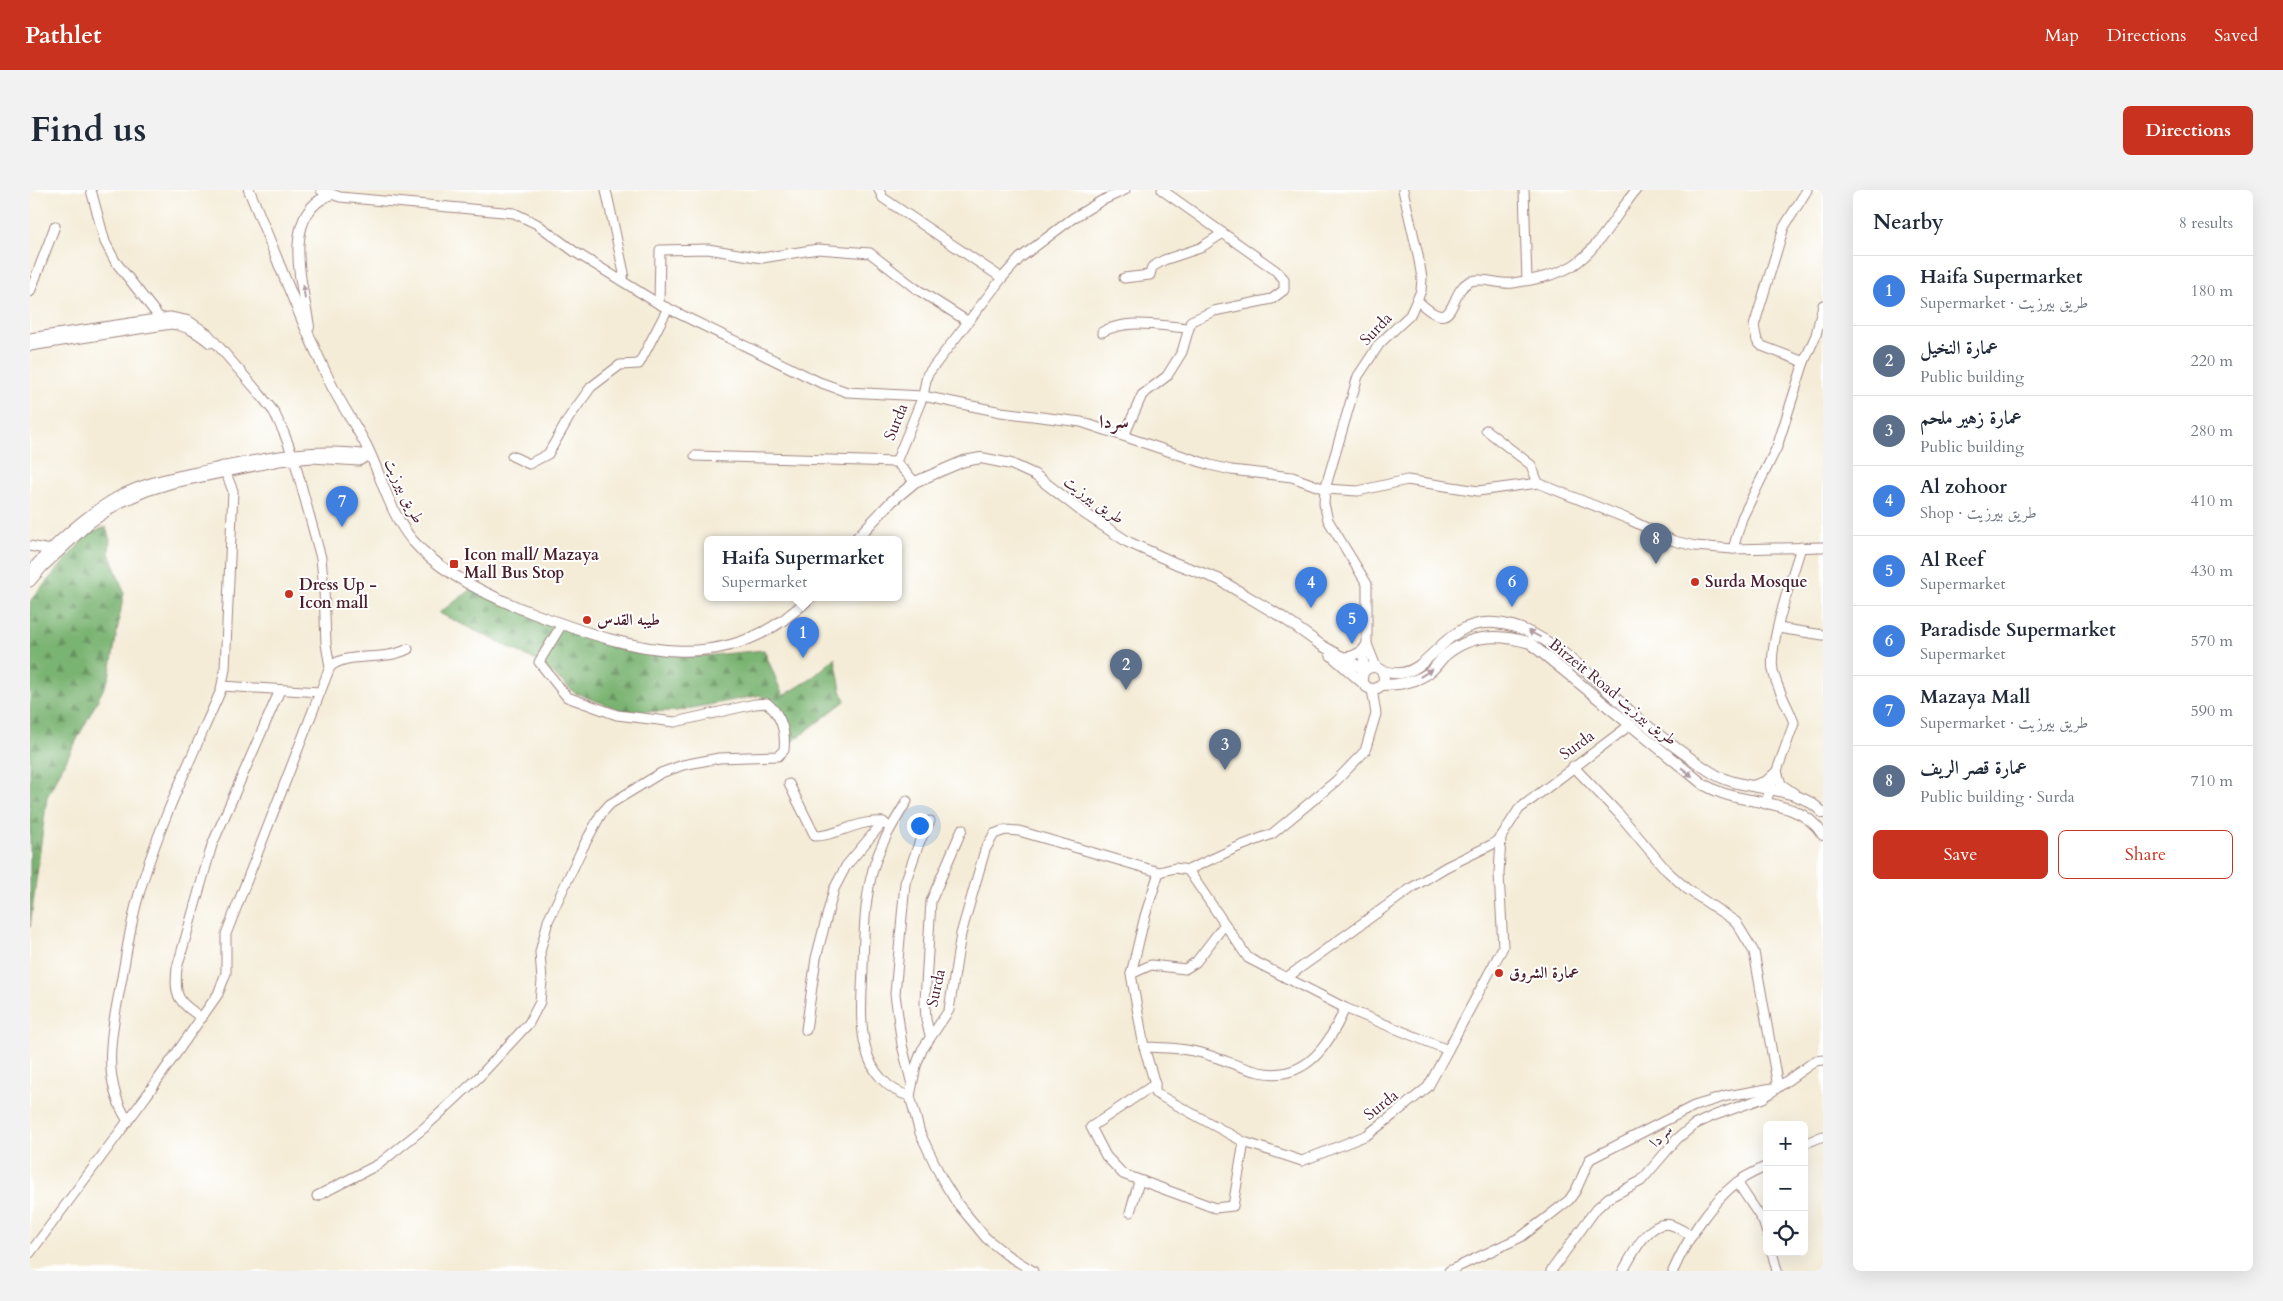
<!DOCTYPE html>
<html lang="en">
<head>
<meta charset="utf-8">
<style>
  body { margin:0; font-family:Cardo,Amiri,serif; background:#f2f2f3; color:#1f2937 }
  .controls { position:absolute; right:15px; bottom:15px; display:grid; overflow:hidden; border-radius:8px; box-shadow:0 5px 20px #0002 }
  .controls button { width:45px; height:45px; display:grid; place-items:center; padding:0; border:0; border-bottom:1px solid #e0e1e3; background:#fff; color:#1f2937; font:25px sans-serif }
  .you { position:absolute; left:889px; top:635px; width:18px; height:18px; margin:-12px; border:4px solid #fff; border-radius:50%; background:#1a73e8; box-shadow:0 0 0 8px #1a73e833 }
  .badge { display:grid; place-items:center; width:32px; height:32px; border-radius:50%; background:#c8321e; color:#fff; font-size:16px; font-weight:700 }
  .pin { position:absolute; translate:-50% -41px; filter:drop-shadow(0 1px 2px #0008) }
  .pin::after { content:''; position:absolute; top:26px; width:18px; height:15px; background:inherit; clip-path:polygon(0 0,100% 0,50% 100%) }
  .popup { position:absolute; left:674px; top:346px; width:198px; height:65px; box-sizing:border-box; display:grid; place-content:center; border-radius:8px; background:#fff; filter:drop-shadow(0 1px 4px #0005); font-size:16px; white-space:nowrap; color:#747a83 }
  .popup b { font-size:19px; color:#1f2937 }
  .popup::after { content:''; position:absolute; left:50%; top:100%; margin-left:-10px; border:10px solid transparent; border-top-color:#fff }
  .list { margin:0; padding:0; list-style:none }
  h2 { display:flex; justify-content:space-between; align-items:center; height:65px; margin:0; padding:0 20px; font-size:21px }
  h2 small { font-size:16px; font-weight:400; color:#747a83 }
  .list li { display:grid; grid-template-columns:32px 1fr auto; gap:15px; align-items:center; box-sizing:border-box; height:70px; padding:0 20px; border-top:1px solid #e0e1e3 }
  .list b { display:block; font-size:19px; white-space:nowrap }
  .list p { margin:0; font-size:16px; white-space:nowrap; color:#747a83 }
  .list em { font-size:16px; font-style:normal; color:#747a83 }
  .actions { display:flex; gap:10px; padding:15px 20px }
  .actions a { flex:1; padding:11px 0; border:1px solid #c8321e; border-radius:8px; text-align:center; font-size:18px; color:#c8321e }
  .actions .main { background:#c8321e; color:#fff }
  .icon { flex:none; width:28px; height:28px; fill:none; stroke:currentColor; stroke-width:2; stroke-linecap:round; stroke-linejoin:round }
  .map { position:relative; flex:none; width:1793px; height:1081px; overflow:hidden; border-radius:8px }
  header { display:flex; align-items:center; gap:30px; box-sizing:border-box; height:70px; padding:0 25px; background:#c8321e; color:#fff }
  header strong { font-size:24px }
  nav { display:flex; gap:28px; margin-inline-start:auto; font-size:18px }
  .intro { display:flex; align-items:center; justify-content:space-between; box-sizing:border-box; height:120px; padding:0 30px }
  h1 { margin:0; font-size:35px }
  .button { padding:12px 22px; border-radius:8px; background:#c8321e; color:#fff; font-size:18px; font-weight:700 }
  main { display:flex; gap:30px; padding:0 30px }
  aside { flex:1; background:#fff; border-radius:8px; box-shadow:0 5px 20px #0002 }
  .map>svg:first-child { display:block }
</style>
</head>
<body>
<header>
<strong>Pathlet</strong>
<nav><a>Map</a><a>Directions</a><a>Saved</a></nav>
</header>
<div class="intro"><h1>Find us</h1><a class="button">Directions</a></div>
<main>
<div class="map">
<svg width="1793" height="1081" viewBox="0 0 1793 1081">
  <defs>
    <pattern id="forest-firs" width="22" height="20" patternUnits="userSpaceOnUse" patternTransform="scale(1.25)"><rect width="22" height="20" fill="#7ab472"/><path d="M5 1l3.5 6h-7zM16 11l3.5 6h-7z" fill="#66925e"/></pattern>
  </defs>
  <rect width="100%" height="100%" fill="#fff"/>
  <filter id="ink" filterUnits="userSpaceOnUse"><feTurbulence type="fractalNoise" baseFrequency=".02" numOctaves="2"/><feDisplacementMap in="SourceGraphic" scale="10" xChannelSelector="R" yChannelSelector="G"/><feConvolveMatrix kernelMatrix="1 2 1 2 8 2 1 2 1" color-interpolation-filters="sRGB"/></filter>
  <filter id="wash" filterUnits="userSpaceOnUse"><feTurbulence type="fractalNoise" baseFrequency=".0096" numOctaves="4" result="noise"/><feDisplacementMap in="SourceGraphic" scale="20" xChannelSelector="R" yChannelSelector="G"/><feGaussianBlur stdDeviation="1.12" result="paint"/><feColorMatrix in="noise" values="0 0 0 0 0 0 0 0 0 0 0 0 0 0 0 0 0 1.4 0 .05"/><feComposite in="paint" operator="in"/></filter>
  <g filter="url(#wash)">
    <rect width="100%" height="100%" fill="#f4ecd7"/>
    <g fill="url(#forest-firs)" stroke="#626a4e">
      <path d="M76 337 80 350 79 363 94 402 79 488 17 607 0 737V411L58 344Z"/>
      <path d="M445 397 600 462 662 467 734 460 753 506 781 489 805 468 811 500 815 511 762 552 731 505 646 521 596 522 545 503 509 472 409 423Z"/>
    </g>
  </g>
  <g filter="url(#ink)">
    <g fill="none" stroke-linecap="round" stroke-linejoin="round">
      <g stroke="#9f8681" stroke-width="11">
        <g id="minor">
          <path d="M61 0 75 52 85 71 129 127"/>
          <path d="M291 0 310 7 484 23 507 34 545 62 629 114 789 192 817 202 893 206 971 222 1051 232 1180 275 1201 280 1262 287 1295 299 1328 301 1377 290 1448 301 1508 293 1598 329 1644 351 1665 356 1703 359 1793 357"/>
          <path d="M576 0 594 83 591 90"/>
          <path d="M849 0 853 8 972 88"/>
          <path d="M1494 0 1497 90"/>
          <path d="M1094 88 1120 85 1122 77 1134 70 1170 58 1193 43"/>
          <path d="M0 102 25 36"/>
          <path d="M1388 111C1429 150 1417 99 1441 91 1455 87 1469 95 1483 93 1503 90 1525 86 1542 76 1567 61 1587 23 1606 0"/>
          <path d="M629 114 630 60 678 59 732 68 788 59 840 63 885 98 937 131"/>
          <path d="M1072 142C1098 128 1130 136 1159 138"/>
          <path d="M0 148 140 127 159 131 178 144 229 203 244 222 254 243 264 269 291 368 294 399 296 454 300 477"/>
          <path d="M0 156 141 134C157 136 168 143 180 153"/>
          <path d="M1774 172 1732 156 1727 151 1724 136 1754 37 1777 0"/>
          <path d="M1456 240 1501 275 1508 293"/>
          <path d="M1094 246 1112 205 1137 186 1152 162 1161 131 1184 121 1242 109 1254 100V89L1245 80 1132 0"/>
          <path d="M482 266 499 274 518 264 540 226 561 197 590 175 609 174 638 118"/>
          <path d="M665 266 866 272"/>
          <path d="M885 292 866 272 893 206 897 185 972 88 990 68 1043 28 1071 11 1095 0"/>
          <path d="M0 356 20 360"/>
          <path d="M1703 359 1712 328 1747 257 1774 172 1786 145 1793 115"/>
          <path d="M0 381C25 353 53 326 87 307 116 291 149 286 181 279 234 268 285 256 339 265"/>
          <path d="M0 392 13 377 60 333 90 313 117 301 143 293 249 271 282 268 329 271 339 265"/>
          <path d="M1748 438 1793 445"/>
          <path d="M1314 467 1322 466 1332 461"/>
          <path d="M1346 477 1337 454V394L1298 330 1294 314 1295 299 1328 186 1350 153 1380 125 1391 101 1392 88 1388 65 1373 0"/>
          <path d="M1335 480 1332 461 1337 454"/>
          <path d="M192 496 290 502"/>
          <path d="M759 594 785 646C808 646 829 629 853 632"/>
          <path d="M1721 596 1736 591 1747 581 1751 594 1765 604"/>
          <path d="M877 611C864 632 851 653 844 676 834 709 834 744 833 778 832 805 829 833 836 859 841 881 858 901 880 906"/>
          <path d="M1735 614 1764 533C1758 515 1746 498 1743 480 1738 454 1763 385 1771 357"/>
          <path d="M1158 680 1218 768 1315 818 1418 860"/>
          <path d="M1129 682 1115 726 1101 784 1114 857 1125 894V903L1214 952 1272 971 1337 945 1362 926 1398 897 1473 757 1469 684 1471 647 1489 619 1600 535"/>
          <path d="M1101 784 1121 775 1155 779 1166 772 1195 734"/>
          <path d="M1256 788 1383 697 1416 677 1463 654 1471 647"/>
          <path d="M172 828C148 811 144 808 147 778L182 655 250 500"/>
          <path d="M776 840 786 768 804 699 816 676 853 632 860 638"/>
          <path d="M900 845 896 830 895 811 901 711 932 639"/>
          <path d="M1114 857C1136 858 1157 858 1178 865 1195 870 1211 878 1229 882 1276 892 1299 855 1315 818"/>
          <path d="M881 891 872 855 865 804 875 693 889 653 900 631"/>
          <path d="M1125 894 1061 937 1076 966 1093 984 1185 1018 1203 1016 1214 952"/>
          <path d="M98 931C70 888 82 840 91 793 96 766 100 737 107 711 127 638 161 569 191 500L195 479 203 301 193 276"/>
          <path d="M1774 954 1793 946"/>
          <path d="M1707 992 1733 1031 1737 1043"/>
          <path d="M287 1006 349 974 394 938 449 887 499 833 510 812 512 791 510 762 518 731 553 657 571 624 580 614 631 583 653 575 689 568 748 566 754 560C756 541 751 525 737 513L725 514 645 532 587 525 537 507 509 472 532 434"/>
          <path d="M1100 1022 1109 992"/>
          <path d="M1742 1062 1747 1081"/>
          <path d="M0 1063 117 905 188 804 196 783V744L300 477C317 461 353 472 378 459"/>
          <path d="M1003 1081 977 1065 956 1048 927 1013 912 989 890 943 880 906 886 876 892 860 919 820 931 744 955 660 964 644 975 640 989 641 1129 682 1145 678 1158 680 1208 657 1242 644 1306 591 1335 561 1346 524 1342 499"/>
          <path d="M1419 1081 1491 1047 1516 1028 1539 1010 1546 1000 1560 969 1664 916 1697 906 1748 897 1724 762 1706 732 1657 699 1636 680 1589 624 1543 576"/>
          <path d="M1521 1081 1566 1019 1578 1008 1611 991 1647 949 1664 935 1683 926 1733 908 1785 871 1793 870"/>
          <path d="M1593 1081C1602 1066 1618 1029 1641 1035 1648 1037 1655 1042 1662 1046"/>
          <path d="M1643 1081C1657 1049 1679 1015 1706 993 1715 986 1727 981 1737 976"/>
        </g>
      </g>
      <g stroke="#9f8681" stroke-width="12">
        <g id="major">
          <path d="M219 0C245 63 269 127 298 188 308 210 323 231 335 253 351 284 359 322 382 350 413 386 467 410 510 426 605 461 699 490 780 407"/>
          <path d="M279 137C273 96 250 26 299 5"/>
          <path d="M826 349 862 311 885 292 934 271 951 268 981 274 1005 285 1054 323 1098 352 1147 374 1188 389 1252 427 1291 455 1335 480"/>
          <path d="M1301 465 1334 494"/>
          <circle cx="1343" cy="488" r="11"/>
          <path d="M1352 481C1358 482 1365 484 1371 483 1402 480 1416 429 1465 433 1520 437 1567 494 1608 528 1631 547 1656 566 1681 582 1715 604 1765 592 1793 623"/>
          <path d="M1350 495C1368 495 1387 493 1401 481 1407 476 1411 468 1417 464 1441 444 1471 444 1500 453L1674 595C1681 598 1688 602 1695 604 1729 615 1772 611 1793 645"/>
        </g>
      </g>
      <use href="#minor" stroke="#fff" stroke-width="9"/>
      <use href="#major" stroke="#fff" stroke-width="10"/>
    </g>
    <defs><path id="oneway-solid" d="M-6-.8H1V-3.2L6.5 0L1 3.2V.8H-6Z" transform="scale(1.25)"/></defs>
    <g fill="#ae9aa0">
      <use href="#oneway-solid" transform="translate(274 102) rotate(-98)"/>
      <use href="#oneway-solid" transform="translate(1504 444) rotate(-153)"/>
      <use href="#oneway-solid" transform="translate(1396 483) rotate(-34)"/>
      <use href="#oneway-solid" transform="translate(1657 582) rotate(38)"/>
    </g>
  </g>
  <g fill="#c8321e" stroke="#fff" stroke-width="2">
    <rect x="419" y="369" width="10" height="10" rx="2.5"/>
    <circle cx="1665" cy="392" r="5"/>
    <circle cx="259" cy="404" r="5"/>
    <circle cx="557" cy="430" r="5"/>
    <circle cx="1469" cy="783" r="5"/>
  </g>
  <g text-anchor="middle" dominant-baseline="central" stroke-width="4" stroke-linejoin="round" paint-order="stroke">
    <g font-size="16" fill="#4a1f2b" stroke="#fff">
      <text transform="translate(1346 139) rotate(-46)">Surda</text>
      <text transform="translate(866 232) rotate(-68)">Surda</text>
      <text transform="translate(374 301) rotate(64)">طريق بيرزيت</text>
      <text transform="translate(1064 310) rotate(36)">طريق بيرزيت</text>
      <text transform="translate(1583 502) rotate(39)">Birzeit Road طريق بيرزيت</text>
      <text transform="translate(1547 555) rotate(-36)">Surda</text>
      <text transform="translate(906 798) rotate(-78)">Surda</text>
      <text transform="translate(1351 915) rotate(-38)">Surda</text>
      <text transform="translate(1631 946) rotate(-47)">سردا</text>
    </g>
    <g font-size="16" font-weight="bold" fill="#4a1f2b" stroke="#fff" text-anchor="start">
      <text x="434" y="365">Icon mall/ Mazaya<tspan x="434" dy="18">Mall Bus Stop</tspan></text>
      <text x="1675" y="392">Surda Mosque</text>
      <text x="269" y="395">Dress Up -<tspan x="269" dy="18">Icon mall</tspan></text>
      <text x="567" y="430">طيبه القدس</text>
      <text x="1479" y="783">عمارة الشروق</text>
    </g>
    <g font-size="19" font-weight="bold" fill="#4a1f2b" stroke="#fff">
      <text x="1084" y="232">سردا</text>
    </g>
  </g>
</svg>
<div class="controls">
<button>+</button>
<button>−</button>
<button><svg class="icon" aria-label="locate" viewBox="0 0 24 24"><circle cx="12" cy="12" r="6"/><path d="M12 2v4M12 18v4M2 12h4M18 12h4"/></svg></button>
</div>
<div class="you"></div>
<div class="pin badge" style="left:773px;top:468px;background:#3f7fe0">1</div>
<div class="popup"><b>Haifa Supermarket</b>Supermarket</div>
<div class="pin badge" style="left:1096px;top:500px;background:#5c6f8a">2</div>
<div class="pin badge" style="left:1195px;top:580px;background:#5c6f8a">3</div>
<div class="pin badge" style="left:1281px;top:418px;background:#3f7fe0">4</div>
<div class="pin badge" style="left:1322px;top:454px;background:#3f7fe0">5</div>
<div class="pin badge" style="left:1482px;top:417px;background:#3f7fe0">6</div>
<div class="pin badge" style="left:312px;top:337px;background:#3f7fe0">7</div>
<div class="pin badge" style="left:1626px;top:374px;background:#5c6f8a">8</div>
</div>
<aside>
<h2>Nearby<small>8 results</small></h2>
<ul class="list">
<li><span class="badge" style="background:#3f7fe0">1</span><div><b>Haifa Supermarket</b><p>Supermarket · طريق بيرزيت</p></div><em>180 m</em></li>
<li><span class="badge" style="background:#5c6f8a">2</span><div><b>عمارة النخيل</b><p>Public building</p></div><em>220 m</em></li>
<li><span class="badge" style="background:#5c6f8a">3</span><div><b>عمارة زهير ملحم</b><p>Public building</p></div><em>280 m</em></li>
<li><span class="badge" style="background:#3f7fe0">4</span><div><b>Al zohoor</b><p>Shop · طريق بيرزيت</p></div><em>410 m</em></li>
<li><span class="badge" style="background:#3f7fe0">5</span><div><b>Al Reef</b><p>Supermarket</p></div><em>430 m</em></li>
<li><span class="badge" style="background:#3f7fe0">6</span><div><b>Paradisde Supermarket</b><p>Supermarket</p></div><em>570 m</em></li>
<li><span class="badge" style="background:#3f7fe0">7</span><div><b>Mazaya Mall</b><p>Supermarket · طريق بيرزيت</p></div><em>590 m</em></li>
<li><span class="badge" style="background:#5c6f8a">8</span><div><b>عمارة قصر الريف</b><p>Public building · Surda</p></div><em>710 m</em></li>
</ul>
<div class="actions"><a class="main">Save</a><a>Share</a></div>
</aside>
</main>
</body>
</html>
